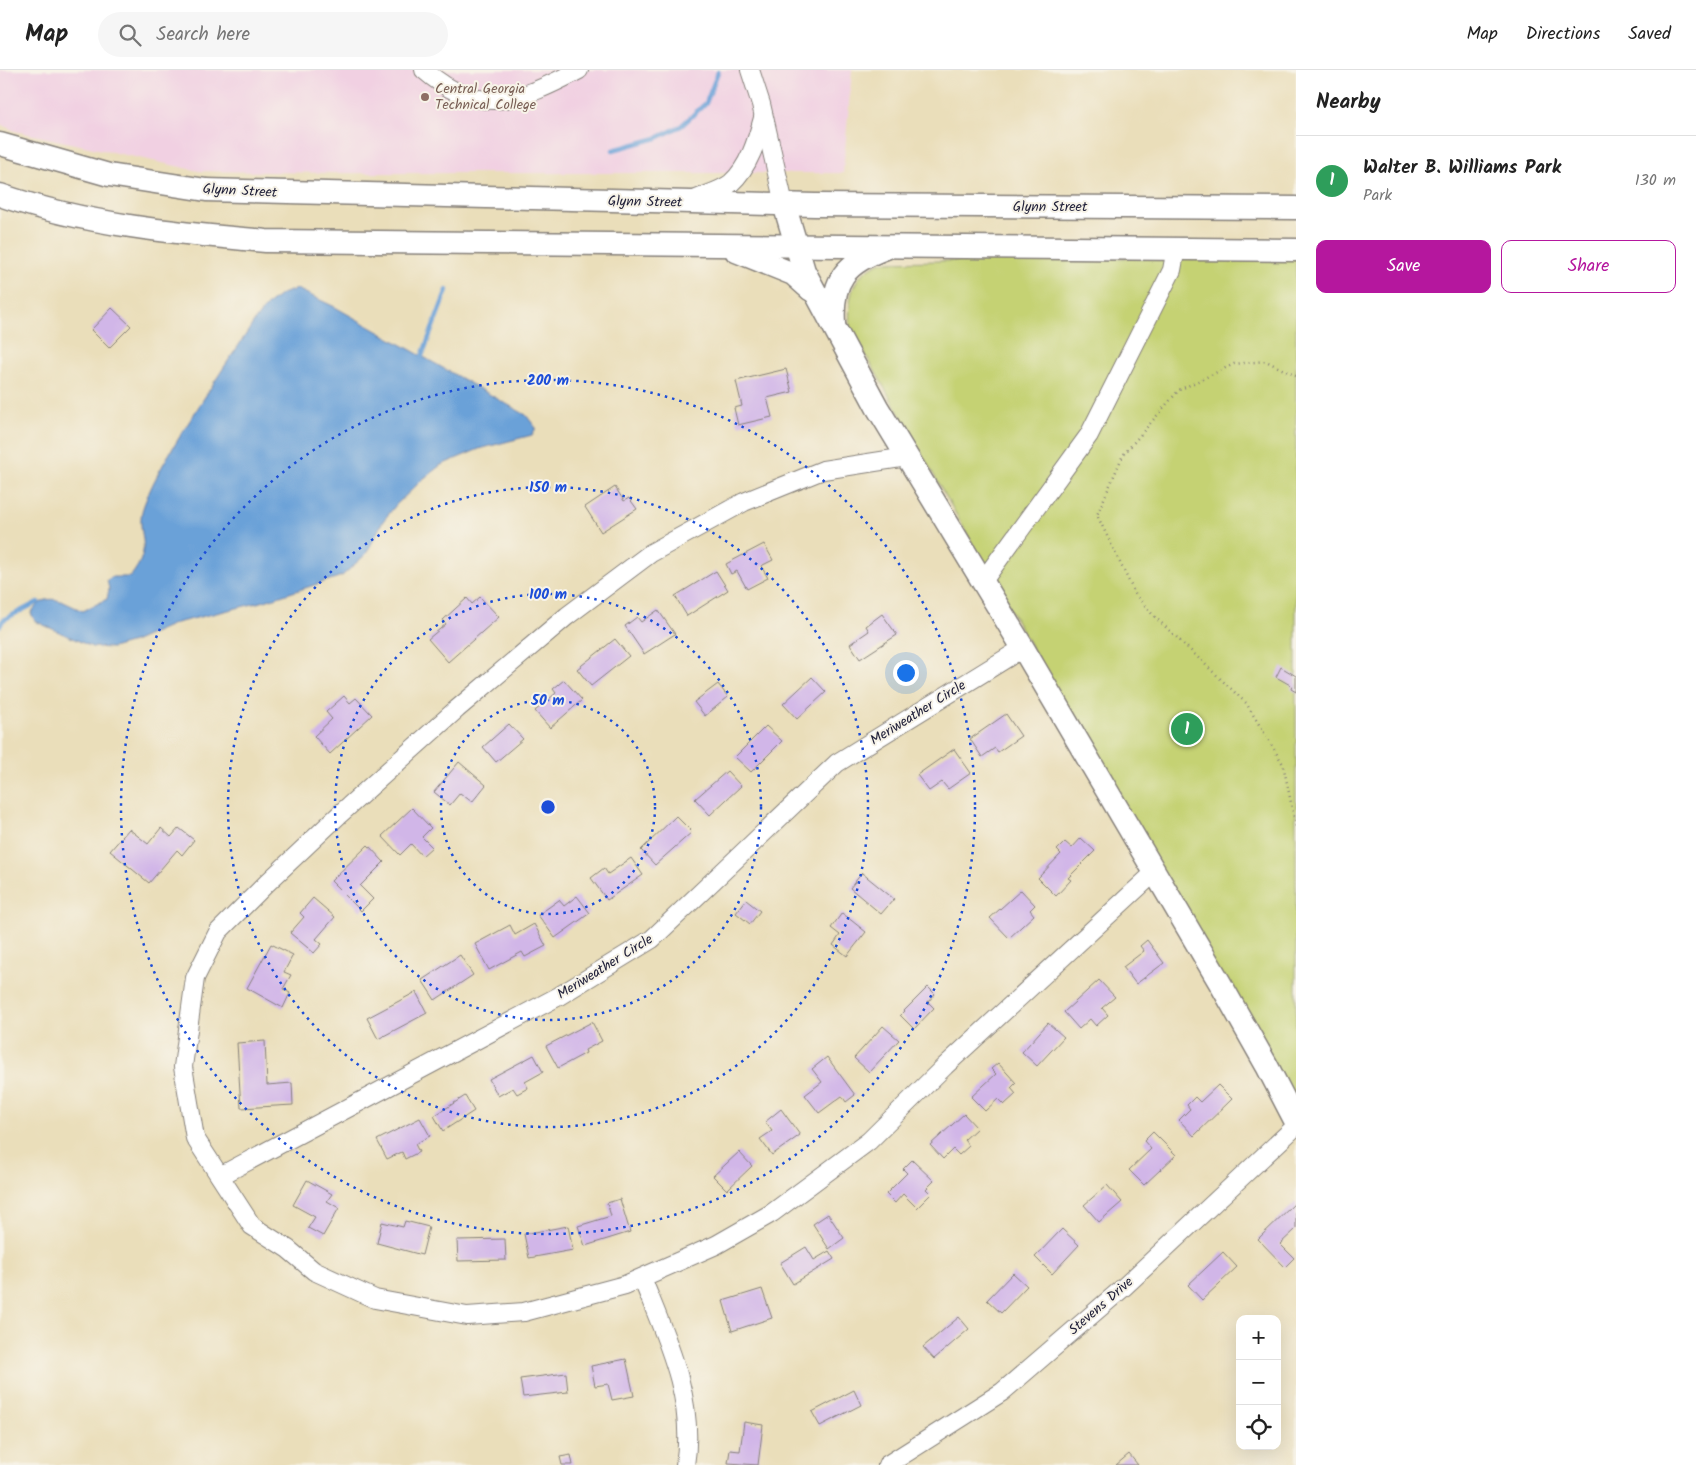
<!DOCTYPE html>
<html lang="en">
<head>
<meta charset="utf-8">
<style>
  body { margin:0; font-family:Kalam,sans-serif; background:#f6f6f6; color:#222 }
  .controls { position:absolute; right:15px; bottom:15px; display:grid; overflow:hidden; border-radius:10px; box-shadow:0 5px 20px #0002 }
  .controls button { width:45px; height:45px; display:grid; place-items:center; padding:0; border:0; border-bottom:1px solid #e0e0e0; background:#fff; color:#222; font:25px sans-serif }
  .you { position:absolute; left:905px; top:602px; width:18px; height:18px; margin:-12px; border:4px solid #fff; border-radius:50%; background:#1a73e8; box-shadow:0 0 0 8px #1a73e833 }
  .badge { display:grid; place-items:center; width:32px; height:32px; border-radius:50%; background:#b5179e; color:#fff; font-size:16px; font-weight:700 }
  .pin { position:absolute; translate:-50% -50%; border:2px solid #fff; box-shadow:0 1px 5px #0006 }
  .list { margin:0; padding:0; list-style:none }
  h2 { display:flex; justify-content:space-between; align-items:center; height:65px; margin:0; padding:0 20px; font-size:21px }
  h2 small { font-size:16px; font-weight:400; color:#767676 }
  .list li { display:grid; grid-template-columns:32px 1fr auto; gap:15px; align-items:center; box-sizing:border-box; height:90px; padding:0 20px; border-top:1px solid #e0e0e0 }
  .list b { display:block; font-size:19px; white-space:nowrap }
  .list p { margin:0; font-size:16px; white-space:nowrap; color:#767676 }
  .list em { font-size:16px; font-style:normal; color:#767676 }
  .actions { display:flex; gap:10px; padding:15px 20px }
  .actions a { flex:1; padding:11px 0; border:1px solid #b5179e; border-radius:10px; text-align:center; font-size:18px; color:#b5179e }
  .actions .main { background:#b5179e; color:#fff }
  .icon { flex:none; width:28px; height:28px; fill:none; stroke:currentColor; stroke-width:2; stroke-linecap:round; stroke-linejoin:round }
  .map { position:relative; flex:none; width:1296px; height:1395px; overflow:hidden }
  header { display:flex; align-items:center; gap:30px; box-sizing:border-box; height:70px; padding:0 25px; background:#fff; border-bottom:1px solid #e0e0e0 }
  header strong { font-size:24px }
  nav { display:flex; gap:28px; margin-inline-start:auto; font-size:18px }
  .search { width:350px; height:45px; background:#f6f6f6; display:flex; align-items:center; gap:12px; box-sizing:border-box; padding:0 18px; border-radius:28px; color:#767676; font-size:19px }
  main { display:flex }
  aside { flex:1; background:#fff }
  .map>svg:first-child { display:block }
</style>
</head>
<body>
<header>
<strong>Map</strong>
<div class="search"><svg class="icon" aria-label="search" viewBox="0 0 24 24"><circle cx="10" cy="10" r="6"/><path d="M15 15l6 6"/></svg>Search here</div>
<nav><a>Map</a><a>Directions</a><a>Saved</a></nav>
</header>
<main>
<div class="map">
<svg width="1296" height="1395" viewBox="0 0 1296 1395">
  <rect width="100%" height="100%" fill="#f7f3e8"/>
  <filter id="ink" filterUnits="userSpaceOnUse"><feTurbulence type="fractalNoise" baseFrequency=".02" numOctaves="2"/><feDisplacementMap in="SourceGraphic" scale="10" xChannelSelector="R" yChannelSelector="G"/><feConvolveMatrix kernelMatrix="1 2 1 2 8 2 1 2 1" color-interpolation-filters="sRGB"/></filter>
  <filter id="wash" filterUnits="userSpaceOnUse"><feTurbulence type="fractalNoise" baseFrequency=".0096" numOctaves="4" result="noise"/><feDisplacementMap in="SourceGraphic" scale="20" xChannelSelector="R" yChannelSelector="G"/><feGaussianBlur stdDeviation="1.12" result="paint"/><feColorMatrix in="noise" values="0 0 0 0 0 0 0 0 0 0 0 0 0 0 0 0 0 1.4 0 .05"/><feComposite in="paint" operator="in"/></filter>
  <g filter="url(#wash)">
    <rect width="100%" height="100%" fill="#eadeba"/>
    <path fill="#f1d0e2" d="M0 0H852L843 103H334L199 101 15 61 0 54Z"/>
    <path fill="#c5d273" stroke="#747a57" d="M1296 185V1044L850 257C848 226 851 204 882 192Z"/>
    <path fill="#6ba1d8" stroke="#46628a" d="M297 219 335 237 526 345 536 358 532 365 479 379 441 395 423 409 396 435 383 451 366 484 342 506 265 531 176 553 133 572 112 578 92 577 35 551 31 543C47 519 62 532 83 541L107 529 109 519 107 510 112 507H130C157 474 133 464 144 435 154 407 171 381 187 355 205 327 222 299 241 272 251 257 261 238 276 228 282 223 290 221 297 219Z"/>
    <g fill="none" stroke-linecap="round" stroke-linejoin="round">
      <g stroke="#6ba1d8" stroke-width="4.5">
        <path d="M613 80 657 68 681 56 706 33 718 2"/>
        <path d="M422 286 447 220"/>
        <path d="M0 556 3 550 38 532"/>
      </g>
    </g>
    <g id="blocks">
      <g fill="#d1b6e8">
        <path d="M112 238 131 256 109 278 91 260Z"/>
        <path d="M786 299 792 322 767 328 772 347 738 355 734 338 742 336 736 311Z"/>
        <path d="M615 417 624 431 629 428 637 439 601 462 585 437Z"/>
        <path d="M764 474 773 490 761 496 768 508 747 519 737 501 731 504 726 494Z"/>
        <path d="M716 501 728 520 687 546 675 526Z"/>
        <path d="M480 527 499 547 448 592 428 569 446 554 443 550 467 528 472 534Z"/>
        <path d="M658 540 675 564 644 584 625 556 637 547 641 552Z"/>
        <path d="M882 544 897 565 860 589 850 574 869 561 866 556Z"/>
        <path d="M615 569 629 586 591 616 577 599Z"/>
        <path d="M1281 597 1296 606V622L1291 619 1292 616 1276 607Z"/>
        <path d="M812 607 826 622 797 649 783 634Z"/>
        <path d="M564 610 582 630 550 658 535 641 556 623 553 619Z"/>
        <path d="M718 614 728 627 705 646 694 632Z"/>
        <path d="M344 626 350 633 356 628 372 645 330 684 314 666 332 649 326 642Z"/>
        <path d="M1006 644 1021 666 998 682 995 678 982 687 970 669Z"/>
        <path d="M509 654 523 669 496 692 483 677Z"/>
        <path d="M766 656 782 671 751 702 735 687Z"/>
        <path d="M954 679 971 703 948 719 942 712 929 721 917 705Z"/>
        <path d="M459 692 486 715 472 732 460 723 450 735 434 722Z"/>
        <path d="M727 701 741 716 710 745 695 729Z"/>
        <path d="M412 738 431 758 422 767 432 777 422 786 411 774 400 785 382 766Z"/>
        <path d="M676 746 692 762 655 795 641 780Z"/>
        <path d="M161 758 171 767 179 758 194 770 182 785 177 780 149 813 110 781 129 759 148 774Z"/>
        <path d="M1081 768 1095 781 1068 808 1071 810 1056 826 1038 808 1061 784 1057 780 1065 772 1072 778Z"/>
        <path d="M368 775 384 792 360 816 373 829 361 841 331 811Z"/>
        <path d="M631 788 643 805 607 830 591 808 604 798 608 804Z"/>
        <path d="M862 803 894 829 881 844 850 818Z"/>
        <path d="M1021 820 1035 835 1030 840 1034 845 1009 868 990 848Z"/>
        <path d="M577 826 590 843 555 868 538 845 559 830 564 836Z"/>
        <path d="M313 828 335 847 316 869 322 874 314 883 290 863 304 847 300 843Z"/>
        <path d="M746 830 760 841 750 854 736 843Z"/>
        <path d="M842 843 866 862 847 886 833 875 840 865 831 858Z"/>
        <path d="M534 854 546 876 525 887 522 882 489 900 475 874 510 855 515 865Z"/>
        <path d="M1147 870 1164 893 1136 914 1123 897 1144 881 1140 876Z"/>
        <path d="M271 874 293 885 284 902 291 905 283 919 290 923 283 938 247 918Z"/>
        <path d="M460 885 473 905 435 930 422 910Z"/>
        <path d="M1099 910 1115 927 1102 938 1108 945 1096 956 1090 949 1079 959 1064 942Z"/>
        <path d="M928 917 935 924 928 932 934 938 914 959 900 945Z"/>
        <path d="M416 922 427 943 378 969 367 948Z"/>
        <path d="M592 952 602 971 585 980 586 983 558 998 546 976Z"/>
        <path d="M1048 953 1064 967 1037 996 1022 982Z"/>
        <path d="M883 956 899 970 869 1002 854 988Z"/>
        <path d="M265 971 267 1015 292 1013 293 1035 241 1038 237 973Z"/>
        <path d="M534 985 543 1002 525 1012 528 1018 517 1024 513 1018 498 1026 489 1009Z"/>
        <path d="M827 987 855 1025 846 1032 842 1026 819 1043 805 1025 822 1012 812 999Z"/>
        <path d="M998 993 1016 1013 1011 1018 1016 1024 1004 1035 998 1029 985 1041 971 1027 996 1004 991 999Z"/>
        <path d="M1218 1015 1232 1029 1194 1066 1179 1050 1190 1039 1187 1035 1195 1027 1200 1032Z"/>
        <path d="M465 1026 474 1041 443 1061 434 1046Z"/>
        <path d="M781 1039 800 1065 772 1085 760 1069 772 1061 765 1052Z"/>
        <path d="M964 1044 977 1058 964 1070 969 1076 959 1085 953 1079 943 1089 930 1075Z"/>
        <path d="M420 1048 430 1066 415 1074 419 1082 405 1089 402 1082 387 1089 377 1070Z"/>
        <path d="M1153 1062 1176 1085 1144 1115 1129 1100 1151 1079 1144 1071Z"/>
        <path d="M739 1082 752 1096 727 1120 713 1106Z"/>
        <path d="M912 1090 934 1111 926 1119 931 1124 917 1138 903 1124 895 1133 886 1124 907 1103 903 1099Z"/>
        <path d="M307 1110 332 1124 327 1131 339 1138 323 1166 308 1158 315 1147 293 1135Z"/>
        <path d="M1107 1115 1122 1132 1099 1152 1084 1135Z"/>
        <path d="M620 1129 630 1162 585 1176 578 1156 611 1146 607 1133Z"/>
        <path d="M1296 1132V1159L1280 1174 1294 1188 1285 1197 1258 1169Z"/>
        <path d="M828 1144 844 1168 829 1179 813 1154Z"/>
        <path d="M405 1151 429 1157 422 1185 377 1173 382 1152 403 1157Z"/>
        <path d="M568 1156 573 1180 529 1188 524 1164Z"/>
        <path d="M1062 1159 1079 1175 1052 1204 1035 1187Z"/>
        <path d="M505 1169 506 1190 458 1191 457 1170Z"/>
        <path d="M806 1177 814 1190 829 1181 834 1189 793 1214 780 1193Z"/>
        <path d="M1223 1182 1237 1197 1202 1230 1188 1215Z"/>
        <path d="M1013 1203 1027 1216 1001 1243 987 1230Z"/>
        <path d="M762 1219 772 1248 732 1261 723 1231Z"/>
        <path d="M959 1247 969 1259 934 1289 923 1277Z"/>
        <path d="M626 1289 634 1326 612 1330 608 1314 595 1316 591 1296Z"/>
        <path d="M566 1303 568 1322 523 1327 520 1309Z"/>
        <path d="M854 1320 861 1335 820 1356 812 1342Z"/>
        <path d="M744 1352 763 1355 758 1395 728 1393 730 1380 740 1381Z"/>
        <path d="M1129 1384 1138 1395H1116Z"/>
        <path d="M571 1385 573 1395H562L560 1387Z"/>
      </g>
    </g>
  </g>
  <g filter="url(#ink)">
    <use href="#blocks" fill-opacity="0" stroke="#86807a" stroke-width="1"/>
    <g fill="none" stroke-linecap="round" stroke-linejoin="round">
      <g stroke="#86807a" stroke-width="20">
        <g id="minor">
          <path d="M424 0C480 49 521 30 579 0"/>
          <path d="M750 0 761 34 784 134"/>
          <path d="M692 131C704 125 721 121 731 113 749 97 757 70 763 48"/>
          <path d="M907 387 823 400 744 432 651 483 567 546 457 639 340 744 267 813 218 862 195 908 183 997 195 1068 252 1156 288 1179 314 1201 375 1229 467 1246 524 1242 625 1215 716 1175 772 1143 869 1071 945 996 1155 802"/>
          <path d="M983 511 1089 365 1172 200 1176 178"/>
          <path d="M220 1106 559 926 652 869 837 693 1023 578"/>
          <path d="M642 1208C666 1268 696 1329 685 1395"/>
          <path d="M887 1395 1002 1322 1124 1217 1296 1056"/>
        </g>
      </g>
      <g stroke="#86807a" stroke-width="25">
        <g id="major">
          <path d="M0 74 109 105 206 120 815 135 1296 138"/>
          <path d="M0 125C87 155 175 163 266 171L1296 180"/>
          <path d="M784 134 804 201 877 337 1023 578 1220 913 1267 996 1296 1052"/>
          <path d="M736 181 793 204 811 220"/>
          <path d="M834 254C831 210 845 193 886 178"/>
        </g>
      </g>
      <path stroke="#86807a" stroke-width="2.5" stroke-dasharray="1 4" stroke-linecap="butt" d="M1296 306 1266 291 1234 294 1179 320 1123 385 1097 445 1135 524 1153 545 1246 633 1283 694 1296 757"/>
      <use href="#minor" stroke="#fff" stroke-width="18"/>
      <use href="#major" stroke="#fff" stroke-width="22"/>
    </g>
  </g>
  <g fill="none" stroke="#1d4ed8" stroke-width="2.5" stroke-dasharray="2.5 5">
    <circle cx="548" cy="737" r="107"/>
    <circle cx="548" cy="737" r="213"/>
    <circle cx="548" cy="737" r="320"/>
    <circle cx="548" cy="737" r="427"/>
  </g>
  <circle fill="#8d6e63" stroke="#f7f3e8" stroke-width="2" cx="425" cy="27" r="5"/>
  <g text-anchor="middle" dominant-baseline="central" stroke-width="4" stroke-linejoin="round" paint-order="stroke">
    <g font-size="14" fill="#785e54" stroke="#f7f3e8" text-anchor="start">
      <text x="435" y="19">Central Georgia<tspan x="435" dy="16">Technical College</tspan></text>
    </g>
    <g font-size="14" fill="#22223b" stroke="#f7f3e8">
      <text transform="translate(240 121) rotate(3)">Glynn Street</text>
      <text transform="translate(645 132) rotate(1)">Glynn Street</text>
      <text x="1050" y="137">Glynn Street</text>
      <text transform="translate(918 643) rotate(-32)">Meriweather Circle</text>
      <text transform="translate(605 897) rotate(-32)">Meriweather Circle</text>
      <text transform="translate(1101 1236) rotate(-41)">Stevens Drive</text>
    </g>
  </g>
  <circle cx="548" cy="737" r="8" fill="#1d4ed8" stroke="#f7f3e8" stroke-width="2.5"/>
  <g font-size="15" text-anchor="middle" font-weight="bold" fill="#1d4ed8" stroke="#f7f3e8" stroke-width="4" stroke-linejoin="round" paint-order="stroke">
    <text x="548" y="315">200 m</text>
    <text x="548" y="422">150 m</text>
    <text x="548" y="529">100 m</text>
    <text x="548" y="635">50 m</text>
  </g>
</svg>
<div class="controls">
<button>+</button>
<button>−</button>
<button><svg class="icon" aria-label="locate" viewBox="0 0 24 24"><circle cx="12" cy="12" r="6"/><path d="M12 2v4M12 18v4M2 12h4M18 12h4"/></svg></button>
</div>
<div class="you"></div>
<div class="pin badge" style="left:1187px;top:659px;background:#2e9e5b">1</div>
</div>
<aside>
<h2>Nearby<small></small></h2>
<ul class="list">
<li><span class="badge" style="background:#2e9e5b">1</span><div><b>Walter B. Williams Park</b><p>Park</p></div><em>130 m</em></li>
</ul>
<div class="actions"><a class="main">Save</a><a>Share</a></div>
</aside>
</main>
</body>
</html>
